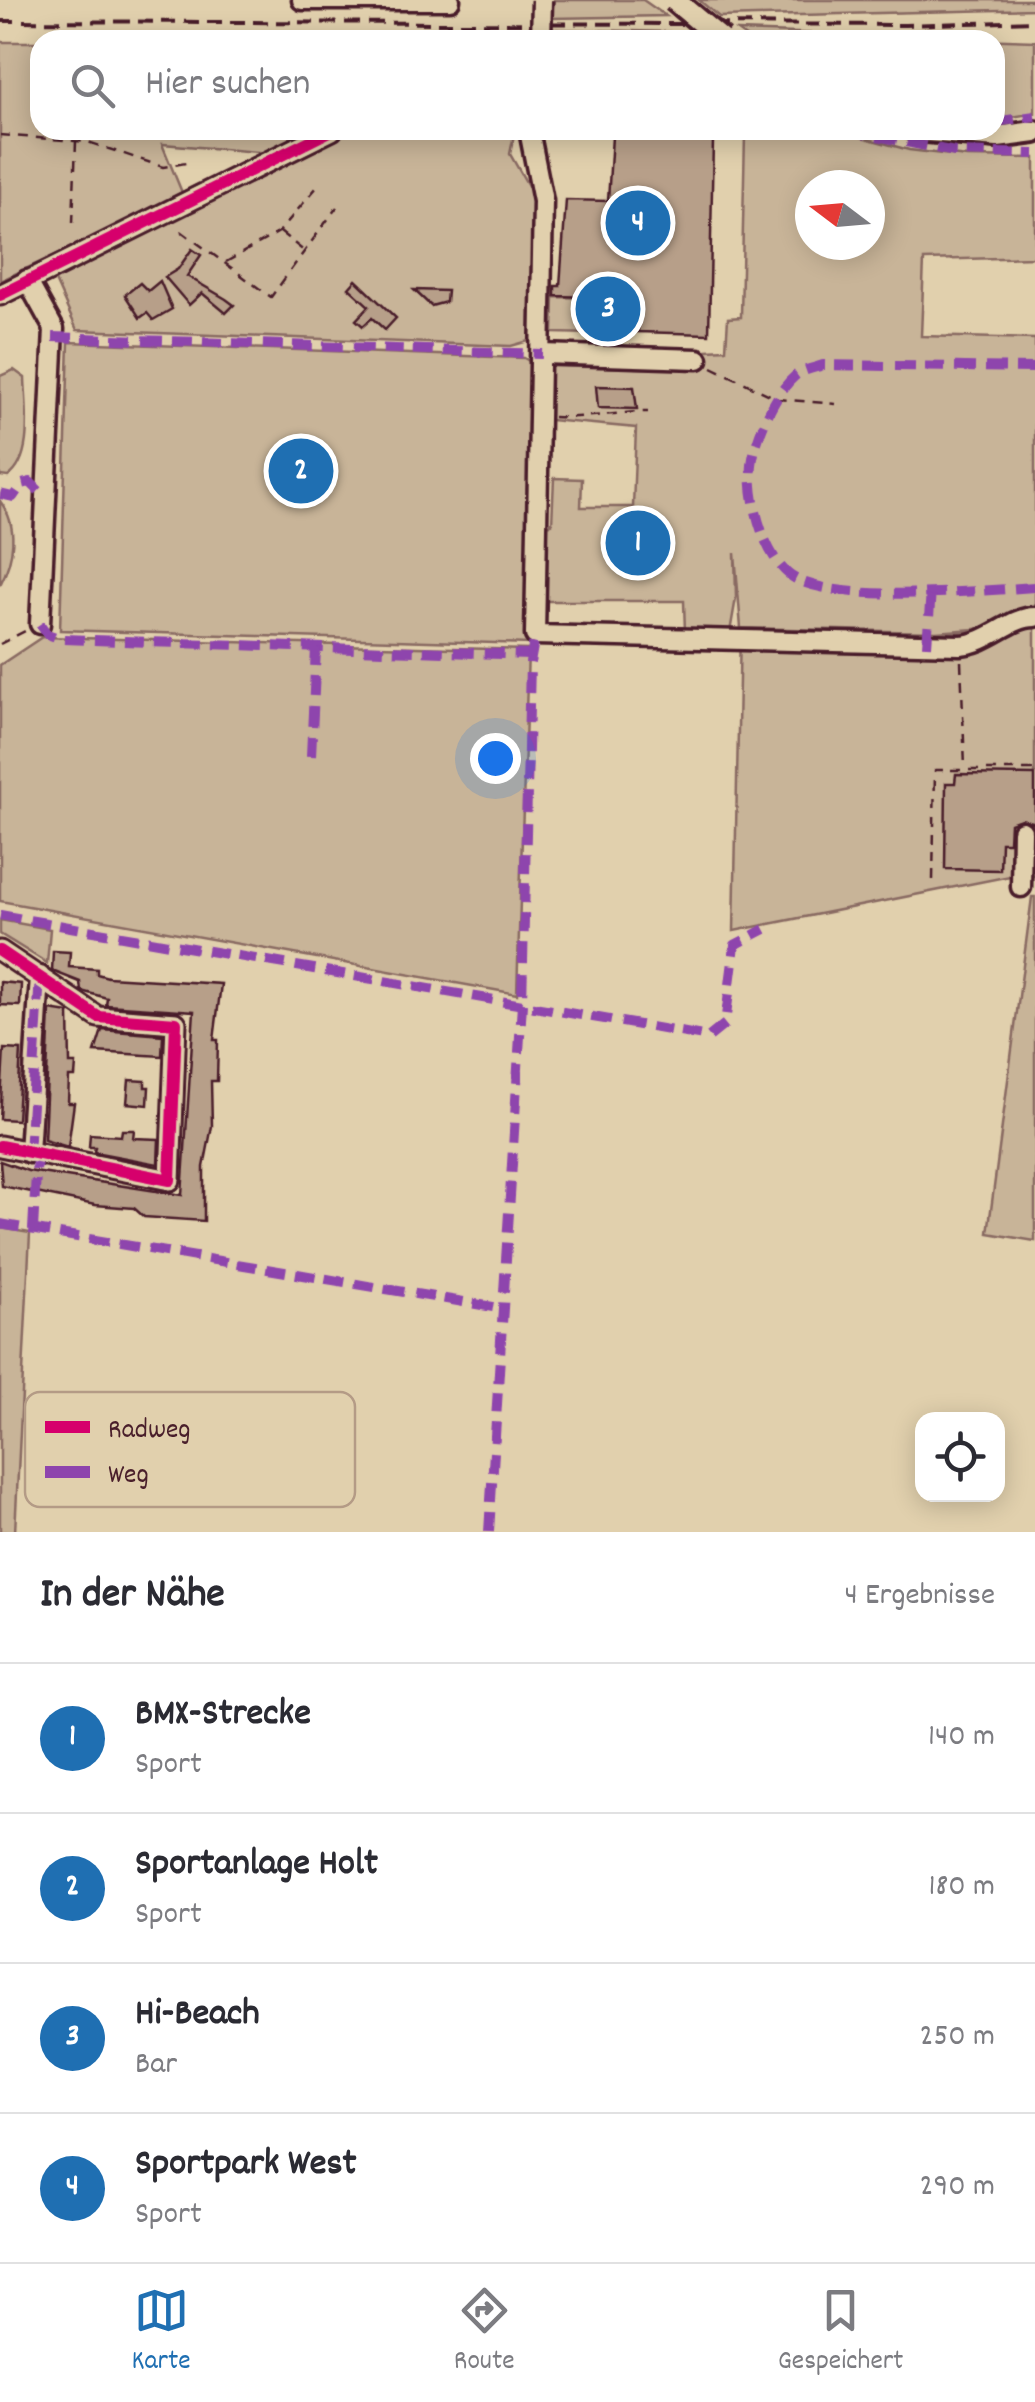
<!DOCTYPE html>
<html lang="de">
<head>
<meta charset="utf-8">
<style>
  body { margin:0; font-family:Dekko,sans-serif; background:#f2f2f3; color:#2b2b33 }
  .controls { position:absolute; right:30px; bottom:30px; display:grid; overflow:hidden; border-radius:20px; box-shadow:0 5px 25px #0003 }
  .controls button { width:90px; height:90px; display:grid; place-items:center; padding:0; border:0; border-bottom:2px solid #e1e1e2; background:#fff; color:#2b2b33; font:50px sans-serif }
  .compass { position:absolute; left:795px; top:170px; width:90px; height:90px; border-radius:50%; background:#fff; box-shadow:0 5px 25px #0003; rotate:286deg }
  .you { position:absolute; left:495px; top:758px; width:35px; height:35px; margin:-25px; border:8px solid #fff; border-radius:50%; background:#1a73e8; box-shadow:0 0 0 15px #1a73e833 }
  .badge { display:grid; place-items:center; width:65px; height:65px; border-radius:50%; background:#1f6fb2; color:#fff; font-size:32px; font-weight:700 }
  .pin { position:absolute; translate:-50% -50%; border:5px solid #fff; box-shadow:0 2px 10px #0006 }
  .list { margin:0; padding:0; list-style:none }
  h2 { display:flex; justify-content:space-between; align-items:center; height:130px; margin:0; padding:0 40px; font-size:42px }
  h2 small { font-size:32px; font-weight:400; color:#7c7c81 }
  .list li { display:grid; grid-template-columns:65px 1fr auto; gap:30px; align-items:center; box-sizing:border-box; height:150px; padding:0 40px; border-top:2px solid #e1e1e2 }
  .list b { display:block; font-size:38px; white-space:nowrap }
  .list p { margin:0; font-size:32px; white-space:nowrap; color:#7c7c81 }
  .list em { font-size:32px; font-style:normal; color:#7c7c81 }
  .icon { flex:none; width:55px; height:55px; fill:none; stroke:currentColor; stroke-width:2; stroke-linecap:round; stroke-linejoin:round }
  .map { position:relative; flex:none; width:1035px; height:1532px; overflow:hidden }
  .search { position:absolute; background:#fff; box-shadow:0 5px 25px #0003; left:30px; right:30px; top:30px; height:110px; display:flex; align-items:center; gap:25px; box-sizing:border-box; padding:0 35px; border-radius:30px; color:#7c7c81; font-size:38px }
  .sheet { height:730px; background:#fff }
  nav { display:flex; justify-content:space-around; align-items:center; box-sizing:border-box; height:140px; border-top:2px solid #e1e1e2; background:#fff; font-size:28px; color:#7c7c81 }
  nav a { display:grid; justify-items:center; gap:5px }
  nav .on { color:#1f6fb2 }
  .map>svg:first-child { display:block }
</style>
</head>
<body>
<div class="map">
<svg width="1035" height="1532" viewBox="0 0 1035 1532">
  <rect width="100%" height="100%" fill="#e1d0ad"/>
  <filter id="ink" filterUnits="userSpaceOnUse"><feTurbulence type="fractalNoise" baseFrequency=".01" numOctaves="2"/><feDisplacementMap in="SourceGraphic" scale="20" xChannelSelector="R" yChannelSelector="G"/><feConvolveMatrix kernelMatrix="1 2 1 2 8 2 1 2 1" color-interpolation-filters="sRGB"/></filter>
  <g filter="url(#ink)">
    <g fill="#c8b498" stroke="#896a62" stroke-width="2.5" fill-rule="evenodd">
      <path d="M554 0H643L666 16 551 18Z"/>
      <path d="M699 0H1035V9L719 17Z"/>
      <path d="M550 29 670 32 686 40H551Z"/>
      <path d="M737 31 1035 41V113L995 120V40H750Z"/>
      <path d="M0 42H40V130H316L271 153 162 144 183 195 0 281Z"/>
      <path d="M348 130H515L510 154 531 191 535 230 532 340 511 346 77 330 51 272Z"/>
      <path d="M734 130H836L909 150 967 157 1035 158V257L924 260 921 336 1035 339V609L1000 627 936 632 741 628 735 553 736 598 730 632H685L684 601H543L544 525 552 524 554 478 582 479 581 507H633L636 428 539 419 531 644 60 630 69 342 524 358 537 366 694 369 707 350 726 349 728 318 741 317 745 134ZM810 185H870V245H810Z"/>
      <path d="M554 297 595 298V334L553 333Z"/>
      <path d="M14 370 25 378C26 408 34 459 8 477L0 476V376Z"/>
      <path d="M0 501C19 526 14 558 0 585Z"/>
      <path d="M1035 610V876H1010L734 931 740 629 936 634 1003 628Z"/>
      <path d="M42 637 528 650 517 994 0 901V665Z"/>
      <path d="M1032 897H1035V1241L988 1233Z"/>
      <path d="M0 920 50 929 47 963 0 934Z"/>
      <path d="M0 1228 30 1233 15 1532H0Z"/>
    </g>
    <g fill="#b79f89" stroke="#4a1f2b" stroke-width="2.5">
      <path d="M612 136 713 140 709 334 638 332 639 298 555 296V286H560L566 200 608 201Z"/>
      <path d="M192 249 201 255 187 276 226 299 234 305 226 313 202 293 189 305 165 277 178 269Z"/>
      <path d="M356 280 396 318 385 330 372 318 363 326 356 320 369 306 349 288Z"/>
      <path d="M160 281 172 309 153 320 147 313 140 318 125 295 140 283 148 291Z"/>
      <path d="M414 290 447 291 446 302 431 306Z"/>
      <path d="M596 386 634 387 637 409 598 408Z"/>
      <path d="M956 774 1035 775V823L1021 819 1010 823 1009 842H1001L1000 870 945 869 946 783H955Z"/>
      <path d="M53 951 70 952 69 967 97 969V974L108 977 221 984 214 1040H218L217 1081H211L212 1126 204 1167V1221L144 1217 134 1208 95 1205 2 1186 0 1161 28 1171 182 1195 194 1011 106 1005 107 998 81 991 80 982 52 971Z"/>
      <path d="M0 982 21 984 20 1006 0 1005Z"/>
      <path d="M50 1010 69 1013 70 1064H76L75 1077H69L68 1103H74L68 1147 44 1140Z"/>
      <path d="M102 1030 163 1035 162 1056 95 1052Z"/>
      <path d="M4 1049 21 1050 17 1120 0 1119Z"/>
      <path d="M129 1080 145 1081V1087H149L148 1105 127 1103Z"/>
      <path d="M122 1130H134L133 1138 159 1139 158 1164 94 1152 95 1147H89L90 1134 121 1136Z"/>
    </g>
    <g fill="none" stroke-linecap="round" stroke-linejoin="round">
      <g stroke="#4a1f2b" stroke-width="25">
        <g id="minor">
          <path d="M302 0H450"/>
          <path d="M529 130 543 201 535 635 960 645C990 643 1010 617 1035 617"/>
          <path d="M27 280 54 329 40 624"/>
          <path d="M0 295 332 130"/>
          <path d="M542 354 698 359"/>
          <path d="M1021 887 1022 831"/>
          <path d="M0 951 98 1017 176 1023 170 1180 0 1146"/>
          <path d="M29 1153 40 976"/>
        </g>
      </g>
      <g stroke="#4a1f2b" stroke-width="28">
        <path id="major" d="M915 130 997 137 1035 132"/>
      </g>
      <g stroke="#4a1f2b" stroke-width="2.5" stroke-dasharray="10 8" stroke-linecap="butt">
        <path d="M0 135 88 142 163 167 186 163"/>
        <path d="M73 223 76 141"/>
        <path d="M181 231 271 297 337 207"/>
        <path d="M280 232 305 252"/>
        <path d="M226 262 279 232 317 187"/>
        <path d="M712 367 778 399 836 404"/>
        <path d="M553 417C586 419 615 412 648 412"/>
        <path d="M0 644 25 631"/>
        <path d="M961 661 965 768"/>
        <path d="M933 880 935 770H1035"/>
      </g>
      <use href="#minor" stroke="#e1d0ad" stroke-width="18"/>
      <use href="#major" stroke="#e1d0ad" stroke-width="20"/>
      <path stroke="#4a1f2b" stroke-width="4" stroke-dasharray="15 8" stroke-linecap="butt" d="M0 21 905 25 1035 21"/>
      <g stroke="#4a1f2b" stroke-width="25" stroke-linecap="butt">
        <path id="minor-bridge" d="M541 40 542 0"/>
      </g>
      <g stroke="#4a1f2b" stroke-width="28" stroke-linecap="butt">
        <path id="major-bridge" d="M674 0 722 40"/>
      </g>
      <use href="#minor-bridge" stroke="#e1d0ad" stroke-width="18"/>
      <use href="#major-bridge" stroke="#e1d0ad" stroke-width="20"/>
      <g stroke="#8e44ad" stroke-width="10" stroke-dasharray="20 10" stroke-linecap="butt">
        <path d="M995 122 1035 116"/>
        <path d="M848 130 955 152 1035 154"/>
        <path d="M53 337 542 354"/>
        <path d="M1035 368 823 365C815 368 802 370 795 376 775 393 758 433 753 458 746 493 764 565 798 580 849 603 976 591 1035 587"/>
        <path d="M0 494 13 497 22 484 30 482 45 497"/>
        <path d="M40 624 47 634 62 639 531 655"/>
        <path d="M927 646 931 590"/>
        <path d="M311 756 316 648"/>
        <path d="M0 915 709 1037 725 1024 735 945 765 929"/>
        <path d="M29 1153 40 976"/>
        <path d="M0 1224 505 1309"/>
        <path d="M33 1230 37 1155"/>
        <path d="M489 1532 522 1004 530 663 535 635"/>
      </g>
      <g stroke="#e1d0ad" stroke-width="19">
        <g id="cycleway">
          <path d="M0 295 332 130"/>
          <path d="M0 951 98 1017 176 1023 170 1180 0 1146"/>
        </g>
      </g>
      <use href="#cycleway" stroke="#d6006c" stroke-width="12"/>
    </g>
  </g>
  <rect x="25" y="1392" width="330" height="115" rx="15" fill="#e1d0ad" stroke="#b49b86" stroke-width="2.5"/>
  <rect x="45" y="1421" width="45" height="12" fill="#d6006c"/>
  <rect x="45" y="1466" width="45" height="12" fill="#8e44ad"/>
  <g font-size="28" fill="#4a1f2b">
    <text x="108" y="1437">Radweg</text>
    <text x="108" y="1482">Weg</text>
  </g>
</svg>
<div class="controls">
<button><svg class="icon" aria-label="locate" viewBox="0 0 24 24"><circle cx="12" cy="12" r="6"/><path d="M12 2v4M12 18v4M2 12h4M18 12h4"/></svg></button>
</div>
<svg class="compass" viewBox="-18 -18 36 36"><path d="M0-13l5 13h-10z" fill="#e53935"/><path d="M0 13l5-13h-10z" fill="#7c7c81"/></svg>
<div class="you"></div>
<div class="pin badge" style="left:638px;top:543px">1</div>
<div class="pin badge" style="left:301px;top:471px">2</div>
<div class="pin badge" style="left:608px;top:309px">3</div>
<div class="pin badge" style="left:638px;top:223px">4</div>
<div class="search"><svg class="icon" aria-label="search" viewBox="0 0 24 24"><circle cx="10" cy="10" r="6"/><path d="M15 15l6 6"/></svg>Hier suchen</div>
</div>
<section class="sheet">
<h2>In der Nähe<small>4 Ergebnisse</small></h2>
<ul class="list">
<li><span class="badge">1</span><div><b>BMX-Strecke</b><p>Sport</p></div><em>140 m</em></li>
<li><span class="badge">2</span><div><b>Sportanlage Holt</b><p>Sport</p></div><em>180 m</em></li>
<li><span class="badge">3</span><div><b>Hi-Beach</b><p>Bar</p></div><em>250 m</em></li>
<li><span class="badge">4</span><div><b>Sportpark West</b><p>Sport</p></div><em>290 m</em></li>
</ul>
</section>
<nav>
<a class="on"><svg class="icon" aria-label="map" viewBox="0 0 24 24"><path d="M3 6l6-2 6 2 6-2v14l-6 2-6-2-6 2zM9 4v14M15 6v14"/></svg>Karte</a>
<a><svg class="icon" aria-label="directions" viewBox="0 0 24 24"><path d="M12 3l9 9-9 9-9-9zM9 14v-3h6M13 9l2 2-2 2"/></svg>Route</a>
<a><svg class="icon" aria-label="saved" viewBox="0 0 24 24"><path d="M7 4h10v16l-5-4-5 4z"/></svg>Gespeichert</a>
</nav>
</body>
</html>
